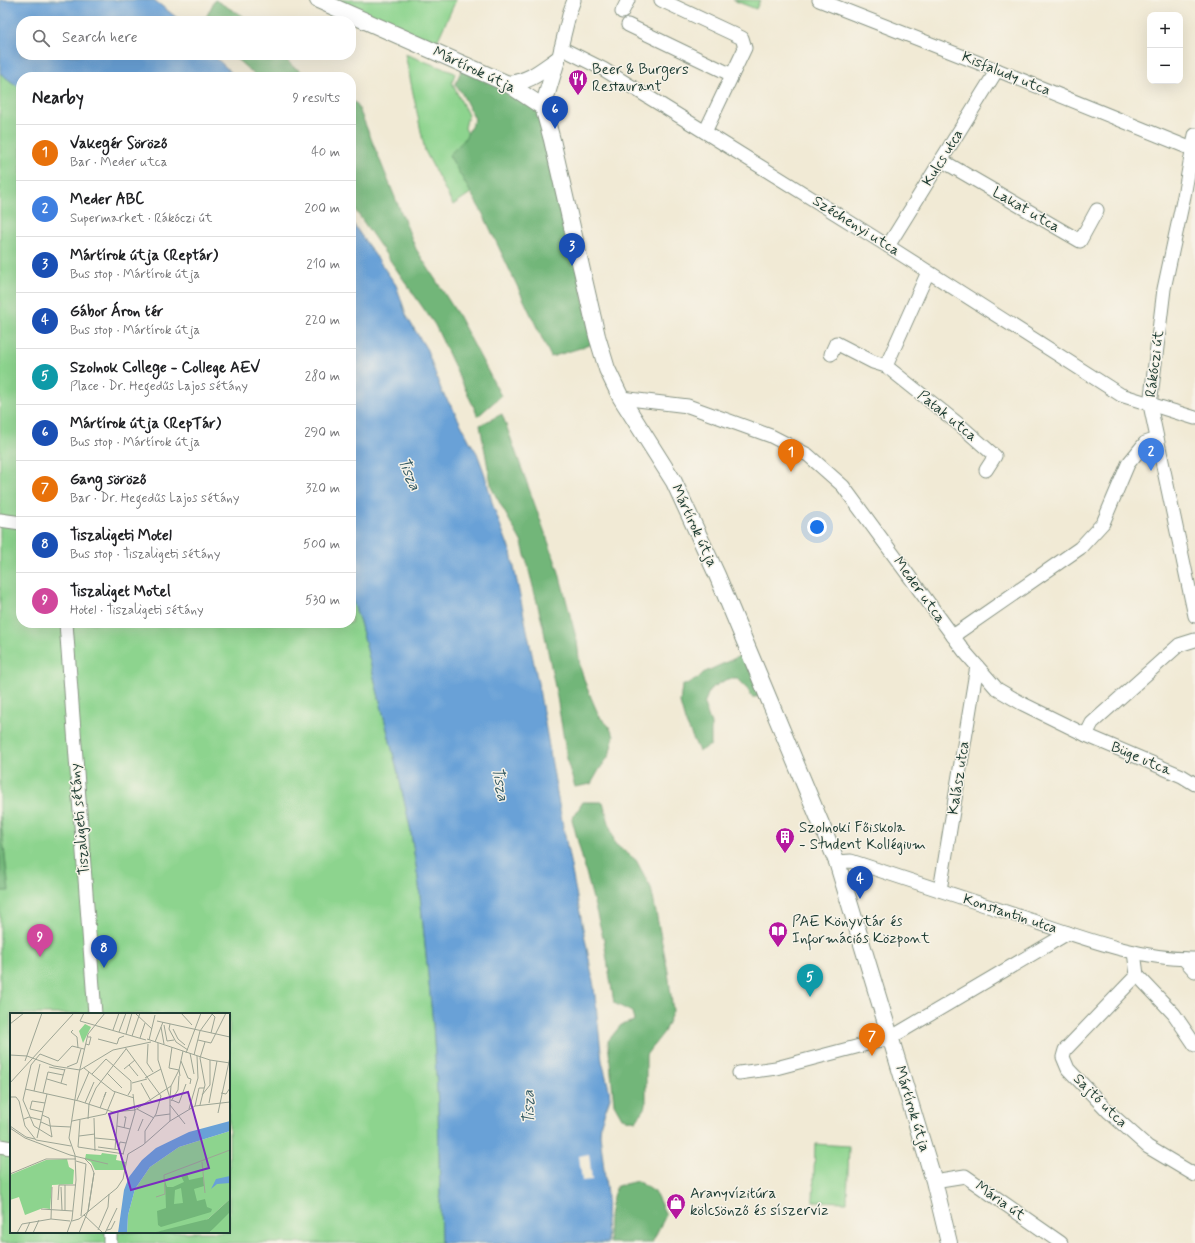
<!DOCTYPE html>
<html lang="en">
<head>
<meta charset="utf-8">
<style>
  body { margin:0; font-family:Mynerve,sans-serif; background:#f2f2f2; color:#202124 }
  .controls { position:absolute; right:12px; top:12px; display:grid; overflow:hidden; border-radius:8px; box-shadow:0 4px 16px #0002 }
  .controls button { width:36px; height:36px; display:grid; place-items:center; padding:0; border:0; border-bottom:1px solid #e0e0e0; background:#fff; color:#202124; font:20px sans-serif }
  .you { position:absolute; left:817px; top:527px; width:14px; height:14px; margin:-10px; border:3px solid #fff; border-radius:50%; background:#1a73e8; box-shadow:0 0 0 6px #1a73e833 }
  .badge { display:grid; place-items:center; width:26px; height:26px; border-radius:50%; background:#b5179e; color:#fff; font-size:13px; font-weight:700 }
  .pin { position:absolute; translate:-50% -33px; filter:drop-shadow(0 1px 2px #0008) }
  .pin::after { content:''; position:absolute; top:21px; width:14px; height:12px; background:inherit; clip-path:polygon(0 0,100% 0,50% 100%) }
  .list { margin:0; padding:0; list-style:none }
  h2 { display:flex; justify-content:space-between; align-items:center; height:52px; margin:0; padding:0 16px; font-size:17px }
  h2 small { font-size:13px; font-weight:400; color:#757577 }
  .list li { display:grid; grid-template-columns:26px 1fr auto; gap:12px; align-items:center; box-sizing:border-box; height:56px; padding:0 16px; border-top:1px solid #e0e0e0 }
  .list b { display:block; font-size:15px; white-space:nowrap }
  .list p { margin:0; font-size:13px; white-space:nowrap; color:#757577 }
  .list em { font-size:13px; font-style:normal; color:#757577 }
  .icon { flex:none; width:22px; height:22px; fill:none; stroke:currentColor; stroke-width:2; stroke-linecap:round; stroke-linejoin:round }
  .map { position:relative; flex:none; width:1195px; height:1243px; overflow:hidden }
  .search { position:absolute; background:#fff; box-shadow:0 4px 16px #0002; left:16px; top:16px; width:340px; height:44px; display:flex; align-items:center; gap:10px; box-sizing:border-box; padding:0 14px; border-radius:16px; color:#757577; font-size:15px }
  .panel { position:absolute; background:#fff; box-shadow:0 4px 16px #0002; left:16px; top:72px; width:340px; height:556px; border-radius:16px }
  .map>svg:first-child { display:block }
</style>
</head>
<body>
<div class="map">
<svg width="1195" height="1243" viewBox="0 0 1195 1243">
  <rect width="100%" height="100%" fill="#f7f3e8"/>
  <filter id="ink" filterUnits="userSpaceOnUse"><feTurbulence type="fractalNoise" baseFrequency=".025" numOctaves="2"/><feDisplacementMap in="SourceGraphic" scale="8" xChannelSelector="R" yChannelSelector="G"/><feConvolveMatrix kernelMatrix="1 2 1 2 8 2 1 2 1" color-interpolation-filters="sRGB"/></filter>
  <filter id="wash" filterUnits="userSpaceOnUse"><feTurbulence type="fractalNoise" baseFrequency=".012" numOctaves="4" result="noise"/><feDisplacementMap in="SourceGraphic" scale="16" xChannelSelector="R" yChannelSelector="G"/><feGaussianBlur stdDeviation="0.9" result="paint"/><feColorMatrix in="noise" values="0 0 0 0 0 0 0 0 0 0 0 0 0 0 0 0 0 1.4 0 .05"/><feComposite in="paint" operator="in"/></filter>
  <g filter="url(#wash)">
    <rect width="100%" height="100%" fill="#f1ead5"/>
    <g fill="#8dd48e" stroke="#568861" fill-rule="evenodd">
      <path d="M332 0H456L435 46Z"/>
      <path d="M733 0H760L756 9Z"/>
      <path d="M405 54 455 73 452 83 468 115 465 128 482 163 472 192 453 205 425 151Z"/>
      <path d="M0 73 21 89V623H351V596L360 622 398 773 410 827 419 885 433 1024 438 1105 441 1243H0ZM11 1014H229V1232H11Z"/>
      <path d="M815 1144 849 1146 847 1202 813 1201Z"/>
    </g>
    <g fill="#72b679" stroke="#487a56">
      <path d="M215 0 251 21H204Z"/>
      <path d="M232 55H283L292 66 311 77H257Z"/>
      <path d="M464 64 543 107 593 344 551 357 483 214 449 155 464 140 475 119 461 92 455 85Z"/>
      <path d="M351 100 357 104 416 249 458 315 501 396 478 416 435 325 351 204Z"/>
      <path d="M502 414 558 569 577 641 580 667 587 688 599 716 608 725 614 736 609 756 599 770 591 784 575 787 568 764 557 697 543 626 522 543 492 489 480 425Z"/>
      <path d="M744 654 761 692 757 697H752L747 688 738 679H727L710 689 704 704 711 724V745L699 751 685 721 680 703 682 686 697 679 703 673Z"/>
      <path d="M583 802H603L615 844 636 860 651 888 668 972 673 1011 664 1032 646 1055V1105L636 1121 622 1118 614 1104 608 1041 621 1025 634 1021 632 1012 614 1003 604 941 572 819Z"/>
      <path d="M0 812 9 891H0Z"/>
      <path d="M637 1181 655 1192 666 1215 652 1243H610C607 1225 609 1203 617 1186Z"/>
    </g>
    <g fill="#69a1d7" stroke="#446f86">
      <path d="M0 0H154L181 21H21V55H213L236 77H21V89L0 73Z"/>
      <path d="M351 221 396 285 407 317 427 350 442 392 453 409 470 442 477 453 485 475 493 506 511 553 538 683 560 810 589 959 594 987 602 1061 609 1089 610 1098 601 1123 600 1134 607 1195 606 1223 608 1243H441L438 1105 433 1024 419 885 410 827 398 773 360 622 351 596Z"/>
    </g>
    <path fill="#f1ead5" d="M589 1154 592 1180 582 1181 579 1156Z"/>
  </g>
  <g filter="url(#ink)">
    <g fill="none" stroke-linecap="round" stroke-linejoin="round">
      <g stroke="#889484" stroke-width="15">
        <g id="minor">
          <path d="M661 0 742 38 745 48 705 132"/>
          <path d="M819 0 997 70 1192 149"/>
          <path d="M622 12 628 0"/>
          <path d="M628 25 732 75"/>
          <path d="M561 48 603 69 705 132 888 246 1121 395 1195 418"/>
          <path d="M559 56 570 11 574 0"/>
          <path d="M1195 135 1184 196 1164 289 1150 405 1195 616"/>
          <path d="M941 160 1080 241 1097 210"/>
          <path d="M888 246 997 70"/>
          <path d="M831 354 836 343 873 362 886 366 961 426 995 456 986 470"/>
          <path d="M886 366 928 272"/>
          <path d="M621 398 688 406 771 436 808 455 843 486 964 651 997 689 1023 704 1086 735 1182 776 1195 784"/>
          <path d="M0 520 21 523"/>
          <path d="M66 623 95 1014"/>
          <path d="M953 636 1080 548 1103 523 1128 464 1145 443 1157 439"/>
          <path d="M1086 735 1092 723 1179 645 1195 640"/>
          <path d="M837 862 851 861C909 880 967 899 1024 918 1077 936 1139 960 1195 959"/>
          <path d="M940 890 977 666"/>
          <path d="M1134 952 1137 975 1174 1014 1195 1045"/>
          <path d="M1184 959 1195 971"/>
          <path d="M1137 975 1065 1050 1063 1057 1068 1069 1109 1112 1148 1147 1195 1175"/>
          <path d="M739 1073 776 1068 890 1038 1068 933"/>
          <path d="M0 1146 11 1148"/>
          <path d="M934 1181 965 1176 1061 1243"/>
          <path d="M110 1232V1243"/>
        </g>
      </g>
      <g stroke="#889484" stroke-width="18">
        <g id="tertiary">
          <path d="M318 0 508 84 543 107"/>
          <path d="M557 60 543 107 552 140 597 336 607 369 621 398 674 482 717 575 837 862 934 1181 949 1243"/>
          <path d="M508 84C529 82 541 71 557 60"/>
        </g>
      </g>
      <use href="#minor" stroke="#fff" stroke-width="13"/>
      <use href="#tertiary" stroke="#fff" stroke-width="16"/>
    </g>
  </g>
  <defs>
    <g id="restaurant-pin" transform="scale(1)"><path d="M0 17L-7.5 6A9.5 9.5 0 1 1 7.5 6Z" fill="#b5179e" stroke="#f7f3e8"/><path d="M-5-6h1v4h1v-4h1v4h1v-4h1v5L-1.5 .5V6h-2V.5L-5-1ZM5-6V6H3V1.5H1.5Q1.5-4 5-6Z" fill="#fff"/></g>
    <g id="building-pin" transform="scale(1)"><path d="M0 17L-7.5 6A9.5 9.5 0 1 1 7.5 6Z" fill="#b5179e" stroke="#f7f3e8"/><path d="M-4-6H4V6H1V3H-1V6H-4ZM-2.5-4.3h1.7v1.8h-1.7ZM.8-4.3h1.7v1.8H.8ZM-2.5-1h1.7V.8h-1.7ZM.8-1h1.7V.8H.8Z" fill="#fff"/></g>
    <g id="library-pin" transform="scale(1)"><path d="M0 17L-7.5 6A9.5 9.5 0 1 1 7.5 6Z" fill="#b5179e" stroke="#f7f3e8"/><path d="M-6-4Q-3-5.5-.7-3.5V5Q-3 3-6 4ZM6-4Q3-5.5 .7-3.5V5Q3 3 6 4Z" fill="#fff"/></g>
    <g id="shop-pin" transform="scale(1)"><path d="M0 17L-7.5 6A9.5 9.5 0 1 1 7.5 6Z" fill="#b5179e" stroke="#f7f3e8"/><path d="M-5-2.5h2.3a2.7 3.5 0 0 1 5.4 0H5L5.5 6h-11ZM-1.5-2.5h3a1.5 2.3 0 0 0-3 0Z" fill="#fff"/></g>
  </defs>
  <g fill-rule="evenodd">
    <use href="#restaurant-pin" x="578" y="79"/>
    <use href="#building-pin" x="785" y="837"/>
    <use href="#library-pin" x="778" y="931"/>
    <use href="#shop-pin" x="676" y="1203"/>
  </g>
  <g text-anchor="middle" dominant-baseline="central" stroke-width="3" stroke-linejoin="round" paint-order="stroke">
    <g font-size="15" fill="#1f3d34" stroke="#f7f3e8">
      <text transform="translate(474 70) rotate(25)">Mártírok útja</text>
      <text transform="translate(1006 74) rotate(22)">Kisfaludy utca</text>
      <text transform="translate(943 158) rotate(-58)">Kulcs utca</text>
      <text transform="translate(1026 210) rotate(30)">Lakat utca</text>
      <text transform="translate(856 226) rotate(32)">Széchenyi utca</text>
      <text transform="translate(1155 364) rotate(-83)">Rákóczi út</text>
      <text transform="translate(947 416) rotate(39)">Patak utca</text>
      <text transform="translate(694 526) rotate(65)">Mártírok útja</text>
      <text transform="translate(919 590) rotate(54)">Meder utca</text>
      <text transform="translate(1141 759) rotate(23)">Büge utca</text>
      <text transform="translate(959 778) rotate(-81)">Kalász utca</text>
      <text transform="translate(80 819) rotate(-95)">Tiszaligeti sétány</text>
      <text transform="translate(1010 914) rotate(18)">Konstantin utca</text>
      <text transform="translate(1100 1101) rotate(45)">Sajtó utca</text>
      <text transform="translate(912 1109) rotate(73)">Mártírok útja</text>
      <text transform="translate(1000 1201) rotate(35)">Mária út</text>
    </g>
    <g font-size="15" fill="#1f3d34" stroke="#f7f3e8" text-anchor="start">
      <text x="592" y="70">Beer &amp; Burgers<tspan x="592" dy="17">Restaurant</tspan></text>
      <text x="799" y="828">Szolnoki Főiskola<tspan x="799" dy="17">- Student Kollégium</tspan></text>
      <text x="792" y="922">PAE Könyvtár és<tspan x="792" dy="17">Információs Központ</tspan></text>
      <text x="690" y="1194">Aranyvízitúra<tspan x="690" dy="17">kölcsönző és síszervíz</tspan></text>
    </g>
    <g font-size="16" font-style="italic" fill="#355b65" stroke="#f7f3e8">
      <text transform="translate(409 474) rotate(67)">Tisza</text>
      <text transform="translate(500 784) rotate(79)">Tisza</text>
      <text transform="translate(529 1107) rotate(-91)">Tisza</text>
    </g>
  </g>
  <g transform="translate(10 1013)">
    <rect width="220" height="220" fill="#f1ead5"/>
    <path d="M75 11 81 14 73 30 69 18ZM220 118V186L198 206 182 212 142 220H117L118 202 125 176 140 154 169 134ZM92 140 107 142 106 147 116 149 114 157H85L81 149 75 146 76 141 91 142ZM57 146 59 154 64 157 63 171 42 172 40 196 33 195 15 202 9 184 0 187V162L36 147ZM220 199V220H199L214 203Z" fill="#8dd48e"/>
    <path d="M177 160 179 167 193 164 194 173 184 176 187 188 195 186 197 194 202 196 201 199 151 214 148 212 147 198 156 195 155 168 157 174H163L174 169 171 163ZM171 175 173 190 164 191 165 177ZM220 186V199L199 220H142L198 206Z" fill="#72b679" fill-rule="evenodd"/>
    <path d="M220 108V118L169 134 140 154 125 176 118 202 117 220H108L114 177 119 164 132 147 146 135 179 119ZM220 163V170L207 171 201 176 206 166Z" fill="#69a1d7"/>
    <path fill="none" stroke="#9da595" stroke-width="1" d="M74 0 70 8 136 27M125 0 142 16M171 0 182 12M147 8 220 24M0 11 14 0M160 11 159 16 166 29 178 37M154 12 157 28 164 27M151 14 154 31M163 16 168 26 175 32M63 17 61 19 67 24 68 35M103 17 109 0M109 19 116 0M201 20 205 4 202 1M116 21 122 0M122 23 130 0M130 25 135 10M88 26 107 31 109 25 114 23M137 26 200 47 220 50M139 27 145 2M188 27 201 30 216 0M145 29 153 9M148 30V47L160 85V108M76 31 79 32 81 24H78M138 31 137 50 143 59M115 34 151 83 146 101 135 118V130M162 34 159 55 169 57 170 63M176 40 191 0M180 40 184 61M0 42 17 43 44 53 70 57M184 42 190 18 203 0M200 47V72M15 48 32 0M171 48 178 65 181 66 180 71M119 52 128 63M39 54 55 57M57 54 67 50 71 36M74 55 103 78 124 85M114 56 125 47M70 57 103 37 141 29M97 60 112 75M82 61 96 46 121 68V77L118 82M135 65 151 56M37 66 57 72M0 70 64 0M51 70 55 56M122 70 137 66M131 70 141 88M15 76 69 88 103 99 125 97 161 73 169 57 173 38M24 78 30 51M33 80 38 59 53 62M211 80 216 81 220 75M192 82 200 72M0 84H6L9 88 15 113 26 127 61 133M160 85 161 73M67 87 79 59M162 87 169 90 176 71M161 88 168 77 169 63M75 90 84 69M199 90 207 48M160 92 175 111M190 92 195 72 190 45 195 29M185 93 189 75H194M90 95 96 79 94 84M20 96 22 88 35 90M20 96 33 99M127 96 144 105M179 96 188 65 187 43M208 100 220 44M32 102 39 105 42 124M145 103 160 101M84 105 85 138M14 106 19 104 31 107M78 106 79 91 86 75 116 36M62 108 96 101 105 79M31 109 40 113 61 114M0 113 16 124 25 126M107 113 120 116M0 115 15 125 60 142 98 151M114 115 116 104H114M128 118 133 106M69 123 85 121M42 124 24 113 13 87 21 52 30 41 48 48 62 33 74 36M27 125 37 81M85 125 106 127M68 134 114 141M68 134 70 107M88 134 110 137M105 136 108 99M108 137 110 129 116 130M113 141 125 99 123 81M66 148 76 151 71 203M192 149 195 180M0 161 36 146H66M51 174 52 197M146 184 155 181 154 162 220 137M48 187 49 172H66M31 196 63 198M55 197V172M78 199 84 160M74 202 93 220M41 206 42 174M62 208 69 206 107 175 113 166 118 141 133 132 160 108 185 93 220 89M88 217 98 194 99 181M97 217 101 216 105 208M7 220 12 211 41 206 60 208M15 220 20 209M23 220 29 207M57 220 62 206 66 167 65 142 59 125 69 60 78 21 95 0M69 220 78 198 84 160 81 152 75 146M95 220 107 195"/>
    <path fill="#7b2cbf" fill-opacity="0.15" stroke="#7b2cbf" stroke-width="2" d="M178 79 199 155 121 177 99 101Z"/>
    <rect width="220" height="220" fill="none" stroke="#1f3d34" stroke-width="2"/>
  </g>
</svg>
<div class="controls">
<button>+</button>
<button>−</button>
</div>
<div class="you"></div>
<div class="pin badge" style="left:791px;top:472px;background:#e8710a">1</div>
<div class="pin badge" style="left:1151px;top:471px;background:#3f7fe0">2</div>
<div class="pin badge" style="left:572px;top:266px;background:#1a4fb4">3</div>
<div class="pin badge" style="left:860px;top:899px;background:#1a4fb4">4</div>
<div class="pin badge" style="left:810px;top:997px;background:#0f9aa8">5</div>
<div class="pin badge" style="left:555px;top:129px;background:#1a4fb4">6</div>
<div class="pin badge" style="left:872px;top:1056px;background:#e8710a">7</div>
<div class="pin badge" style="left:104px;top:968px;background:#1a4fb4">8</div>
<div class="pin badge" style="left:40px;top:957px;background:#d1479c">9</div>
<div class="search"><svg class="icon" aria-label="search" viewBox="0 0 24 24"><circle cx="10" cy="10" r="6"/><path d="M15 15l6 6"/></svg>Search here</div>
<section class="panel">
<h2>Nearby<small>9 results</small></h2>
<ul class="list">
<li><span class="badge" style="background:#e8710a">1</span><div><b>Vakegér Söröző</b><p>Bar · Meder utca</p></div><em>40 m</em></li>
<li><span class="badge" style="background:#3f7fe0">2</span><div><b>Meder ABC</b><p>Supermarket · Rákóczi út</p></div><em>200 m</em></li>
<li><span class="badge" style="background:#1a4fb4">3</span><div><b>Mártírok útja (Reptár)</b><p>Bus stop · Mártírok útja</p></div><em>210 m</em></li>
<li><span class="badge" style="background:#1a4fb4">4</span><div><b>Gábor Áron tér</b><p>Bus stop · Mártírok útja</p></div><em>220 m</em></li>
<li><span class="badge" style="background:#0f9aa8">5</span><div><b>Szolnok College - College AEV</b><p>Place · Dr. Hegedűs Lajos sétány</p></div><em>280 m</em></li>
<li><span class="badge" style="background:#1a4fb4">6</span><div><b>Mártírok útja (RepTár)</b><p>Bus stop · Mártírok útja</p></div><em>290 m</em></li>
<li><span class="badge" style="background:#e8710a">7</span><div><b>Gang söröző</b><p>Bar · Dr. Hegedűs Lajos sétány</p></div><em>320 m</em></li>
<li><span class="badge" style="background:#1a4fb4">8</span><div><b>Tiszaligeti Motel</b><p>Bus stop · Tiszaligeti sétány</p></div><em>500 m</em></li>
<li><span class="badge" style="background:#d1479c">9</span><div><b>Tiszaliget Motel</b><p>Hotel · Tiszaligeti sétány</p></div><em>530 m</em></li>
</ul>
</section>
</div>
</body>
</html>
